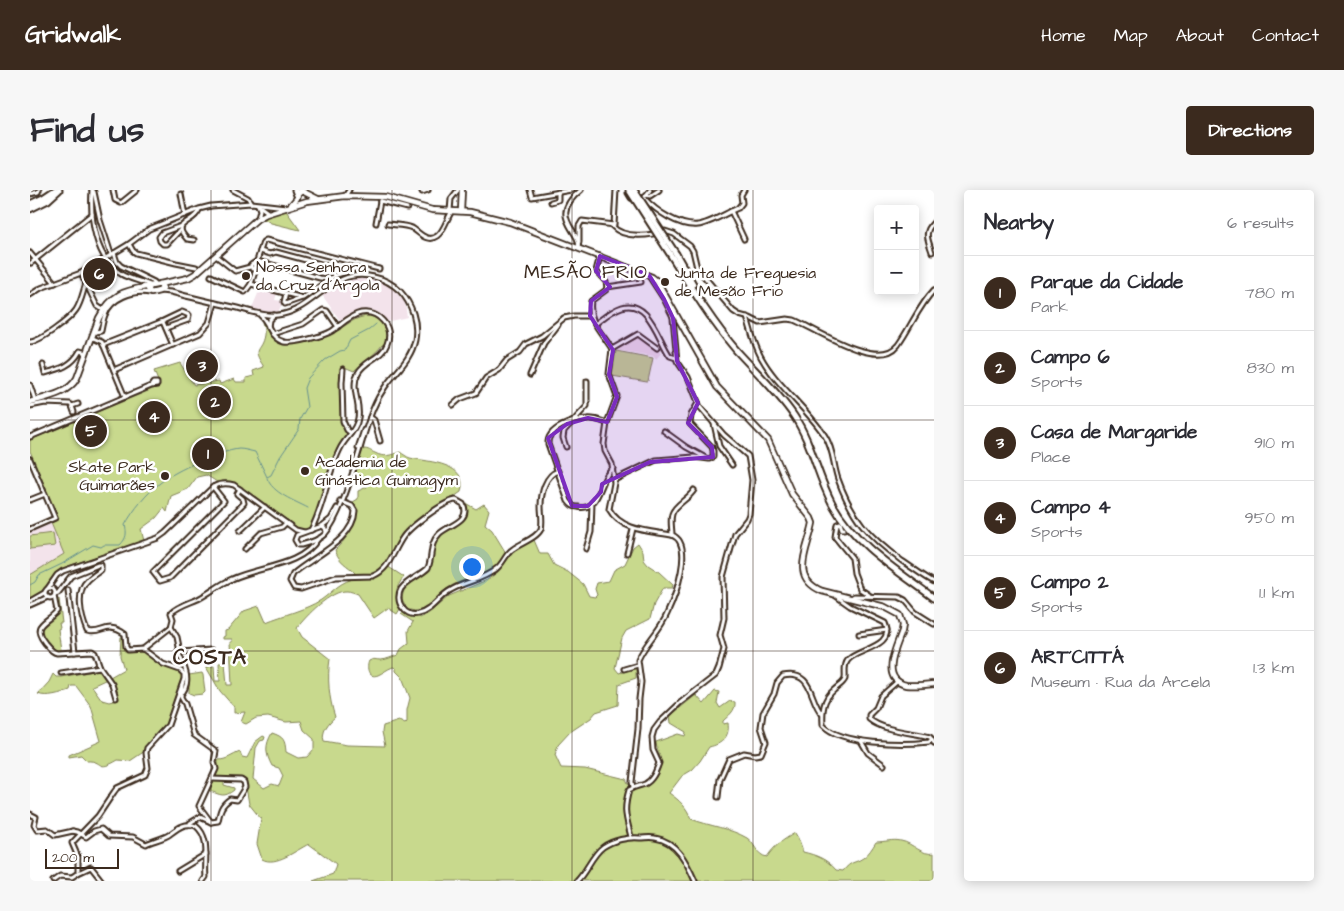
<!DOCTYPE html>
<html lang="en">
<head>
<meta charset="utf-8">
<style>
  body { margin:0; font-family:"Architects Daughter",sans-serif; background:#f7f7f7; color:#2b2b33 }
  .controls { position:absolute; right:15px; top:15px; display:grid; overflow:hidden; border-radius:5px; box-shadow:0 2px 12px #0003 }
  .controls button { width:45px; height:45px; display:grid; place-items:center; padding:0; border:0; border-bottom:1px solid #e1e1e2; background:#fff; color:#2b2b33; font:25px sans-serif }
  .scale { position:absolute; left:15px; bottom:12px; width:74px; box-sizing:border-box; padding-left:5px; border:2px solid #3b2a1e; border-top:0; font-size:14px; line-height:18px; white-space:nowrap; color:#3b2a1e; -webkit-text-stroke:4px #fff; paint-order:stroke }
  .you { position:absolute; left:441px; top:376px; width:18px; height:18px; margin:-12px; border:4px solid #fff; border-radius:50%; background:#1a73e8; box-shadow:0 0 0 8px #1a73e833 }
  .badge { display:grid; place-items:center; width:32px; height:32px; border-radius:50%; background:#3b2a1e; color:#fff; font-size:16px; font-weight:700 }
  .pin { position:absolute; translate:-50% -50%; border:2px solid #fff; box-shadow:0 1px 5px #0006 }
  .list { margin:0; padding:0; list-style:none }
  h2 { display:flex; justify-content:space-between; align-items:center; height:65px; margin:0; padding:0 20px; font-size:21px }
  h2 small { font-size:16px; font-weight:400; color:#7c7c81 }
  .list li { display:grid; grid-template-columns:32px 1fr auto; gap:15px; align-items:center; box-sizing:border-box; height:75px; padding:0 20px; border-top:1px solid #e1e1e2 }
  .list b { display:block; font-size:19px; white-space:nowrap }
  .list p { margin:0; font-size:16px; white-space:nowrap; color:#7c7c81 }
  .list em { font-size:16px; font-style:normal; color:#7c7c81 }
  .map { position:relative; flex:none; width:904px; height:691px; overflow:hidden; border-radius:5px }
  header { display:flex; align-items:center; gap:30px; box-sizing:border-box; height:70px; padding:0 25px; background:#3b2a1e; color:#fff }
  header strong { font-size:24px }
  nav { display:flex; gap:28px; margin-inline-start:auto; font-size:18px }
  .intro { display:flex; align-items:center; justify-content:space-between; box-sizing:border-box; height:120px; padding:0 30px }
  h1 { margin:0; font-size:35px }
  .button { padding:12px 22px; border-radius:5px; background:#3b2a1e; color:#fff; font-size:18px; font-weight:700 }
  main { display:flex; gap:30px; padding:0 30px }
  aside { flex:1; background:#fff; border-radius:5px; box-shadow:0 2px 12px #0003 }
  .map>svg:first-child { display:block }
</style>
</head>
<body>
<header>
<strong>Gridwalk</strong>
<nav><a>Home</a><a>Map</a><a>About</a><a>Contact</a></nav>
</header>
<div class="intro"><h1>Find us</h1><a class="button">Directions</a></div>
<main>
<div class="map">
<svg width="904" height="691" viewBox="0 0 904 691">
  <rect width="100%" height="100%" fill="#fff"/>
  <filter id="ink" filterUnits="userSpaceOnUse"><feTurbulence type="fractalNoise" baseFrequency=".02" numOctaves="2"/><feDisplacementMap in="SourceGraphic" scale="10" xChannelSelector="R" yChannelSelector="G"/><feConvolveMatrix kernelMatrix="1 2 1 2 8 2 1 2 1" color-interpolation-filters="sRGB"/></filter>
  <g filter="url(#ink)">
    <g fill="#f3e3eb">
      <path d="M323 89H341L356 94 363 99 375 112 377 127 356 132 347 123 331 121 324 123 311 132 292 105 307 94Z"/>
      <path d="M230 99 247 103 245 110 253 111 248 123 221 120Z"/>
      <path d="M608 146 631 163 626 169 623 166 585 160Z"/>
      <path d="M21 333 34 364 0 385V341Z"/>
    </g>
    <g fill="#c8d98d" stroke="#828256">
      <path d="M254 18 270 40 241 33 232 28Z"/>
      <path d="M340 126C354 131 358 142 355 155H352C345 165 333 171 324 181L312 176 310 178V198L315 239 318 243 311 253 281 337 278 340H271L205 293 197 291 187 292 176 285 167 287 158 299 141 306 137 322 134 318 126 328 111 339 114 351 32 378C22 384 18 396 11 403 9 406 3 408 0 409V385L34 364 21 333 29 329 0 261V250L130 196 124 181 150 173 164 195 189 191 190 194 204 189 206 192H216V188L224 186 223 181 234 177C220 156 231 163 234 145 235 141 233 136 232 132L234 131C241 158 257 156 280 150 287 148 295 147 302 143 316 137 324 126 340 126Z"/>
      <path d="M586 161 623 168 618 191 617 192 582 186Z"/>
      <path d="M333 259C339 259 340 261 345 263 354 268 361 265 370 262 373 264 377 267 380 268 400 272 439 273 431 302L378 339 370 348 357 376 374 387C365 397 364 407 370 419L367 424 358 418 344 428 328 404C325 403 320 401 317 401 301 400 276 426 267 438L272 447 300 469C297 488 299 509 305 527 298 533 291 542 294 551L317 555 355 556 352 542 353 536 369 531 375 534 377 532V520L380 508 372 487 366 481V478L363 477C357 479 353 483 348 485 338 489 336 477 339 471 345 468 345 470 351 470 356 470 364 466 368 465L371 459 379 453 378 441 383 432 371 424 373 422 382 426H388L390 428 399 423 419 406 457 390 468 382 485 360 504 350 510 364H518L524 375 538 382 553 394 559 406 565 407 567 405 565 399 567 393 579 391 584 380 595 374 603 357 608 353 613 361 614 370 618 375 629 382 643 395 642 398H633L624 414 620 429 596 441 592 448 585 478 589 483 606 478V488L589 494 588 515 566 522 561 528 540 542 528 555 525 565 531 578 555 579 596 589 599 595 603 599C616 599 631 586 631 572 631 566 626 559 626 552L648 544 655 546 656 542 641 533 640 526 666 505 674 514 685 501 689 502 687 513 690 518 700 511 705 512C706 521 698 526 693 531V534L698 533C700 547 692 554 679 557L670 571 662 580 652 586 639 603C649 610 657 617 661 629 679 636 700 638 717 648 725 653 726 665 737 667 744 656 753 650 765 643L768 648 773 662C786 665 797 669 806 680L813 681C822 670 824 674 833 668 839 664 842 658 846 652 854 652 863 649 871 651 883 653 892 666 904 663V691H283L303 684 306 674 279 654C266 660 246 677 232 669L227 654 231 629 219 614 215 591 213 589 194 588V595L204 598V600C194 608 191 605 180 601L183 586 188 579V570C197 570 202 565 210 562L212 567 217 568 225 552 233 546 235 547 234 550 230 551 226 558 223 589 234 598 242 594 249 596 253 586 249 578 242 576C235 563 235 555 242 543 254 547 255 550 256 562L268 568 277 567 284 559V549L274 540 271 531 256 532 238 527 226 528 216 534 211 532 215 522 204 523V517L190 501 176 477 184 476 185 491H190L189 473 195 472 197 495H202L200 452H202V449H193V447L195 446V441L198 440 214 421 229 416 236 432C253 425 275 420 291 410 305 400 310 391 328 388 322 375 311 377 305 360 317 348 333 329 323 312L328 309V301L337 297V288L323 285Z"/>
      <path d="M437 314 446 319 454 314 459 320 455 334 462 340 476 363C462 388 439 384 418 398 404 407 399 427 377 419L372 409C374 391 385 392 396 382 406 372 400 356 409 346 420 333 439 336 437 314Z"/>
      <path d="M23 343 25 356 0 359V346Z"/>
      <path d="M29 409 32 433H29L30 438 28 439 31 460 27 461 13 447 11 440 14 434 29 423 27 410Z"/>
      <path d="M94 446V456L98 462 112 460 134 476 148 479 153 484V491L137 535 128 541 117 555 115 561 100 571 88 570C66 583 74 570 57 571L51 565 39 567V565L71 551 61 516 46 496H41L40 500C32 503 16 508 8 504L19 492 23 484 26 487H31L64 481V479L70 478 77 489 62 496 72 510 79 512 87 510 84 493 80 487 94 479 90 466 91 447Z"/>
      <path d="M172 483 173 485 175 502 173 504 164 505 159 503V485Z"/>
    </g>
    <g fill="none" stroke-linecap="round" stroke-linejoin="round">
      <g stroke="#66918f" stroke-width="1">
        <path d="M237 288C242 303 265 311 278 318"/>
        <path d="M0 395 5 392 9 385 32 374 63 355 71 357 74 355H90C97 348 97 343 95 335 104 319 116 304 130 293 145 280 190 261 209 259 214 259 220 261 225 262L237 287 241 285 250 267 269 239 270 229 277 217 274 198 278 188 295 170 310 161 315 160 320 150 339 140 346 134"/>
      </g>
      <path stroke="#d8d4d2" stroke-width="3" stroke-dasharray="3 1.5" stroke-linecap="butt" d="M817 336 825 331"/>
      <g stroke="#3b2a1e" stroke-width="7">
        <g id="minor">
          <path d="M62 0C60 28 65 68 91 84 99 89 111 91 120 95"/>
          <path d="M62 0 64 2 70 30 81 64"/>
          <path d="M83 0 85 10 91 13 107 0"/>
          <path d="M203 0 218 8 221 13"/>
          <path d="M500 0 502 7 541 0"/>
          <path d="M598 1V3L601 8 605 10"/>
          <path d="M392 2 398 0"/>
          <path d="M0 4 8 2 9 0"/>
          <path d="M151 4 155 25"/>
          <path d="M616 5 620 6 629 0"/>
          <path d="M315 6 319 0"/>
          <path d="M614 8C626 21 649 37 668 35 679 34 698 22 708 18L712 13 711 5 714 0"/>
          <path d="M614 8 620 0"/>
          <path d="M350 11 377 18"/>
          <path d="M521 12 528 10V2"/>
          <path d="M228 15 239 23"/>
          <path d="M420 21 421 9 428 0"/>
          <path d="M701 21 714 49"/>
          <path d="M228 28 230 20 228 15"/>
          <path d="M346 33 350 11"/>
          <path d="M358 34C365 35 376 35 382 38 390 43 397 53 407 46 414 41 417 28 422 21"/>
          <path d="M582 36C594 49 620 46 635 41L644 44 660 56 663 61 667 78 703 121 709 125 720 128 730 133 757 129 764 130C786 139 848 181 868 155 881 137 888 117 904 100"/>
          <path d="M151 39 137 54H133L130 51 129 47 132 43 151 36"/>
          <path d="M164 50 157 49C140 31 164 34 169 20"/>
          <path d="M549 52V36L552 31 584 35 586 0"/>
          <path d="M99 54 103 61 106 63 146 73 166 77"/>
          <path d="M548 58C553 41 516 28 551 0"/>
          <path d="M230 61 240 64 246 62 298 76 301 78 304 86"/>
          <path d="M902 62C898 49 893 43 904 32"/>
          <path d="M0 63 25 93"/>
          <path d="M84 63 87 72 91 76 124 92 125 95"/>
          <path d="M186 66 205 81 220 77"/>
          <path d="M570 66 566 81 576 92 577 97"/>
          <path d="M227 71 290 88 299 89"/>
          <path d="M1 73 62 24"/>
          <path d="M225 74 226 78 222 79 221 75 227 71 233 52 236 50 349 79"/>
          <path d="M51 83 67 116 73 120"/>
          <path d="M181 86 215 102 221 94 225 82 224 79"/>
          <path d="M619 86 634 109 643 127"/>
          <path d="M221 94 273 108 304 86 334 76"/>
          <path d="M129 101 141 102C163 108 185 113 208 118 220 121 235 127 248 125 285 121 301 76 344 87 353 89 363 94 370 101 382 114 388 132 385 150 381 170 366 181 355 197 345 211 340 226 335 242 327 268 312 325 295 344 289 350 279 353 271 355H268L265 350 267 345 292 336 295 338 296 342"/>
          <path d="M256 103 254 112 255 114 272 108"/>
          <path d="M0 105 11 98 51 83 99 54 119 39 169 19 181 16 221 13 256 17"/>
          <path d="M230 125C240 133 239 148 254 152 263 154 294 146 302 141 311 135 320 125 331 123 348 120 364 137 357 154 352 168 335 170 328 183 320 198 331 213 328 228 327 239 316 248 311 257 297 283 295 314 281 340"/>
          <path d="M717 127C721 141 724 154 731 167 746 195 777 218 795 246 804 260 803 275 808 289 822 328 839 347 872 371 883 378 893 386 904 392"/>
          <path d="M534 128 544 126H560"/>
          <path d="M131 132 152 122 159 125 158 130 136 138"/>
          <path d="M565 134C573 128 582 120 592 117 619 109 628 149 640 166L646 168"/>
          <path d="M238 137 239 130 244 125"/>
          <path d="M65 142 71 141C72 136 73 130 75 125 81 108 103 100 120 103"/>
          <path d="M242 144 273 134 293 120 297 121 308 137"/>
          <path d="M63 148 72 152 95 207"/>
          <path d="M0 152C11 151 40 129 46 120 51 113 53 102 56 93"/>
          <path d="M73 155 131 132H133L143 155"/>
          <path d="M582 159 608 144 627 158"/>
          <path d="M13 175 15 183C30 179 42 176 50 161L56 163"/>
          <path d="M313 179 312 193 313 231 317 240 321 243"/>
          <path d="M84 180 170 143 179 133 185 113"/>
          <path d="M500 185 514 153 528 135"/>
          <path d="M0 195 5 210"/>
          <path d="M423 215 430 209 446 203 456 188 469 180 477 170 490 162 496 154 512 146 534 128"/>
          <path d="M0 216 15 213 40 214 42 216 48 214"/>
          <path d="M42 216 44 222"/>
          <path d="M340 227 344 230 350 251"/>
          <path d="M577 233C571 231 564 228 557 229 543 230 517 238 518 254L538 311C541 315 543 317 548 317 571 322 569 287 583 278"/>
          <path d="M684 234 689 256 702 275"/>
          <path d="M634 241 656 257 676 268"/>
          <path d="M0 247 121 196 127 195V193H123L121 196"/>
          <path d="M536 257 533 248 534 241 557 216V191"/>
          <path d="M328 258 334 240"/>
          <path d="M0 269 25 328 0 339"/>
          <path d="M584 290 626 270 664 267 679 269 683 267V261L682 257 660 234 661 225 668 213"/>
          <path d="M183 297 194 311 123 382 130 391 140 388 214 313 213 309 207 304 210 299"/>
          <path d="M0 310 15 304"/>
          <path d="M310 311 322 316 325 321C324 350 282 367 263 384L260 391 264 398 271 399 306 387 343 386C360 379 363 361 373 347 380 337 414 311 426 310L433 314C442 331 418 335 409 344 399 354 403 366 398 378 390 386 378 389 371 399 368 404 368 412 372 417 375 422 381 426 388 424 402 421 409 406 421 400 436 391 453 390 466 379 474 373 475 364 483 359 491 353 507 348 511 339 513 332 511 323 511 316 511 304 515 285 528 281"/>
          <path d="M292 336 301 329 307 318"/>
          <path d="M814 339H812L810 333 807 334 805 347 822 368 824 383 830 399 839 405"/>
          <path d="M210 341 235 317"/>
          <path d="M642 345C642 338 640 331 642 324 645 314 659 309 664 300"/>
          <path d="M215 359 231 343 252 337 256 333"/>
          <path d="M556 359 561 342 562 313"/>
          <path d="M597 363 603 339"/>
          <circle cx="20" cy="403" r="5"/>
          <path d="M18 398 27 385 33 381 128 348 135 343 183 297C190 293 196 293 204 295L266 340 274 342"/>
          <path d="M38 400 45 462"/>
          <path d="M803 404 820 416 851 431 855 433C866 457 827 459 818 470 813 476 816 482 815 489 813 494 808 496 804 500 793 509 792 521 793 535 811 555 874 555 899 552L902 549"/>
          <path d="M24 406 27 421C17 433 0 434 15 453 19 457 21 462 27 463L62 461 65 463 70 477 82 494 86 508"/>
          <path d="M821 408 824 406 869 407 875 410 885 422 904 434"/>
          <path d="M0 411 14 403"/>
          <path d="M0 415 18 407"/>
          <path d="M141 437 143 429 141 423C148 416 159 413 168 409 180 403 190 394 202 389 230 376 270 377 288 349"/>
          <path d="M141 437 147 447 150 462 181 460V469"/>
          <path d="M829 444 857 440"/>
          <path d="M113 459 141 437"/>
          <path d="M148 461C153 475 162 488 153 502"/>
          <path d="M594 479 608 475"/>
          <path d="M31 483 70 477"/>
          <path d="M868 491 851 506 846 518 839 525V529C853 541 881 542 900 547L904 553"/>
          <path d="M152 496 151 507 155 514 164 545 186 561 184 572 186 579 169 616 181 632"/>
          <path d="M831 551 838 563 854 575"/>
          <path d="M603 597 602 592 608 539 609 509 611 492 608 470C615 453 630 441 637 424 645 407 665 354 642 345 620 341 591 341 579 319L584 293 582 274 575 261 574 254 577 233 587 206 579 184 582 159C571 141 558 132 561 111L576 100 577 97 611 92"/>
          <path d="M688 607 690 589 699 569 714 563 725 565 731 564 736 552 731 537 733 523 744 504 747 493 753 486C784 480 779 511 792 524"/>
          <path d="M0 624 6 627 4 635 7 640 17 639 25 645 43 641"/>
          <path d="M160 633 170 627 181 632 188 631C190 621 191 615 200 609L207 610 215 597 214 592 211 590 182 589"/>
          <path d="M42 641 47 642 56 647 64 641 71 639 79 646 103 647 116 654C122 651 135 648 140 644 148 638 155 632 166 636 181 648 174 670 176 687L173 691"/>
          <path d="M601 647C596 626 593 621 599 600 605 596 610 596 615 594 623 590 626 581 629 573L623 560 622 547 624 540 630 532 650 513 686 485 689 478 694 459 690 445 694 428 693 387 705 344 717 329 719 324 722 290 718 266 694 245 670 217 658 187 647 171 643 128 645 123"/>
          <path d="M148 681 176 664"/>
          <path d="M48 683 61 677 72 691"/>
          <path d="M23 691 30 686 42 687 48 683V667L42 653 68 626 84 602 87 598 115 585 118 578 116 563 117 558 138 535 154 489V484L150 480 133 474 113 459 98 460 96 457 95 444C76 430 72 446 57 441 51 427 45 401 58 390 62 386 67 383 71 380V375H68L41 386 28 403 25 404"/>
          <path d="M547 691C557 681 562 665 573 657 583 650 598 647 610 648 615 648 620 647 625 648 647 651 657 673 665 691"/>
        </g>
      </g>
      <g stroke="#3b2a1e" stroke-width="8">
        <g id="major">
          <path d="M261 15 267 8 268 4 272 1 288 9"/>
          <path d="M431 21 432 0"/>
          <path d="M130 94 158 88 165 84 227 29 236 24 277 11 315 6 356 7 402 20 440 22 480 32 622 87 627 91 687 197 738 250 762 304 781 328 783 333C778 360 759 387 792 401L855 417 870 425 873 435 872 441C867 456 849 489 876 495 885 496 895 495 904 494"/>
          <path d="M0 212C17 207 38 204 47 188L69 128C85 98 100 101 130 94L133 98 129 101 121 103 118 99 120 97"/>
        </g>
      </g>
      <g stroke="#3b2a1e" stroke-width="9">
        <g id="highway">
          <path d="M265 0 267 5"/>
          <path d="M270 0 272 1"/>
          <path d="M0 14 13 8 25 0"/>
          <path d="M0 19 18 10 29 0"/>
          <path d="M646 64 663 94"/>
          <path d="M642 67C662 99 682 132 707 161 726 182 748 202 764 226 782 253 787 285 802 313 825 355 867 380 904 408"/>
        </g>
      </g>
      <use href="#minor" stroke="#fff" stroke-width="3"/>
      <use href="#major" stroke="#fff" stroke-width="4.5"/>
      <use href="#highway" stroke="#fff" stroke-width="5"/>
      <g stroke="#3b2a1e" stroke-width="9" stroke-linecap="butt">
        <g id="highway-bridge">
          <path d="M599 0 642 67"/>
          <path d="M604 0 646 64"/>
        </g>
      </g>
      <use href="#highway-bridge" stroke="#fff" stroke-width="5"/>
    </g>
  </g>
  <path fill="#7b2cbf" fill-opacity="0.2" stroke="#7b2cbf" stroke-width="4" stroke-linejoin="round" d="M570 66 619 85 634 109 643 128 647 171 668 213 658 233 682 257 683 267 620 272 572 294 571 302 558 316H542L518 248 537 234 558 228 577 232 587 207 579 184 583 160 560 126 561 111 580 97 566 81Z"/>
  <path fill="none" stroke="#3b2a1e" stroke-width="1" stroke-opacity="0.55" d="M181 0V691M362 0V691M542 0V691M723 0V691M0 230H904M0 461H904"/>
  <g fill="#3b2a1e" stroke="#fff" stroke-width="2">
    <circle cx="216" cy="86" r="5"/>
    <circle cx="635" cy="92" r="5"/>
    <circle cx="275" cy="281" r="5"/>
    <circle cx="135" cy="286" r="5"/>
  </g>
  <g text-anchor="middle" dominant-baseline="central" stroke-width="5" stroke-linejoin="round" paint-order="stroke">
    <g font-size="16" fill="#3b2a1e" stroke="#fff" text-anchor="start">
      <text x="226" y="77">Nossa Senhora<tspan x="226" dy="18">da Cruz d´Argola</tspan></text>
      <text x="645" y="83">Junta de Freguesia<tspan x="645" dy="18">de Mesão Frio</tspan></text>
      <text x="285" y="272">Academia de<tspan x="285" dy="18">Ginástica Guimagym</tspan></text>
      <text x="125" y="277" text-anchor="end">Skate Park<tspan x="125" dy="18">Guimarães</tspan></text>
    </g>
    <g font-size="19" letter-spacing="1" fill="#3b2a1e" stroke="#fff">
      <text x="556" y="82">MESÃO FRIO</text>
    </g>
    <g font-size="21" font-weight="bold" letter-spacing="1" fill="#3b2a1e" stroke="#fff">
      <text x="180" y="467">COSTA</text>
    </g>
  </g>
</svg>
<div class="controls">
<button>+</button>
<button>−</button>
</div>
<div class="scale">200 m</div>
<div class="you"></div>
<div class="pin badge" style="left:178px;top:264px">1</div>
<div class="pin badge" style="left:185px;top:212px">2</div>
<div class="pin badge" style="left:172px;top:176px">3</div>
<div class="pin badge" style="left:124px;top:227px">4</div>
<div class="pin badge" style="left:61px;top:241px">5</div>
<div class="pin badge" style="left:69px;top:84px">6</div>
</div>
<aside>
<h2>Nearby<small>6 results</small></h2>
<ul class="list">
<li><span class="badge">1</span><div><b>Parque da Cidade</b><p>Park</p></div><em>780 m</em></li>
<li><span class="badge">2</span><div><b>Campo 6</b><p>Sports</p></div><em>830 m</em></li>
<li><span class="badge">3</span><div><b>Casa de Margaride</b><p>Place</p></div><em>910 m</em></li>
<li><span class="badge">4</span><div><b>Campo 4</b><p>Sports</p></div><em>950 m</em></li>
<li><span class="badge">5</span><div><b>Campo 2</b><p>Sports</p></div><em>1.1 km</em></li>
<li><span class="badge">6</span><div><b>ART´CITTÁ</b><p>Museum · Rua da Arcela</p></div><em>1.3 km</em></li>
</ul>
</aside>
</main>
</body>
</html>
